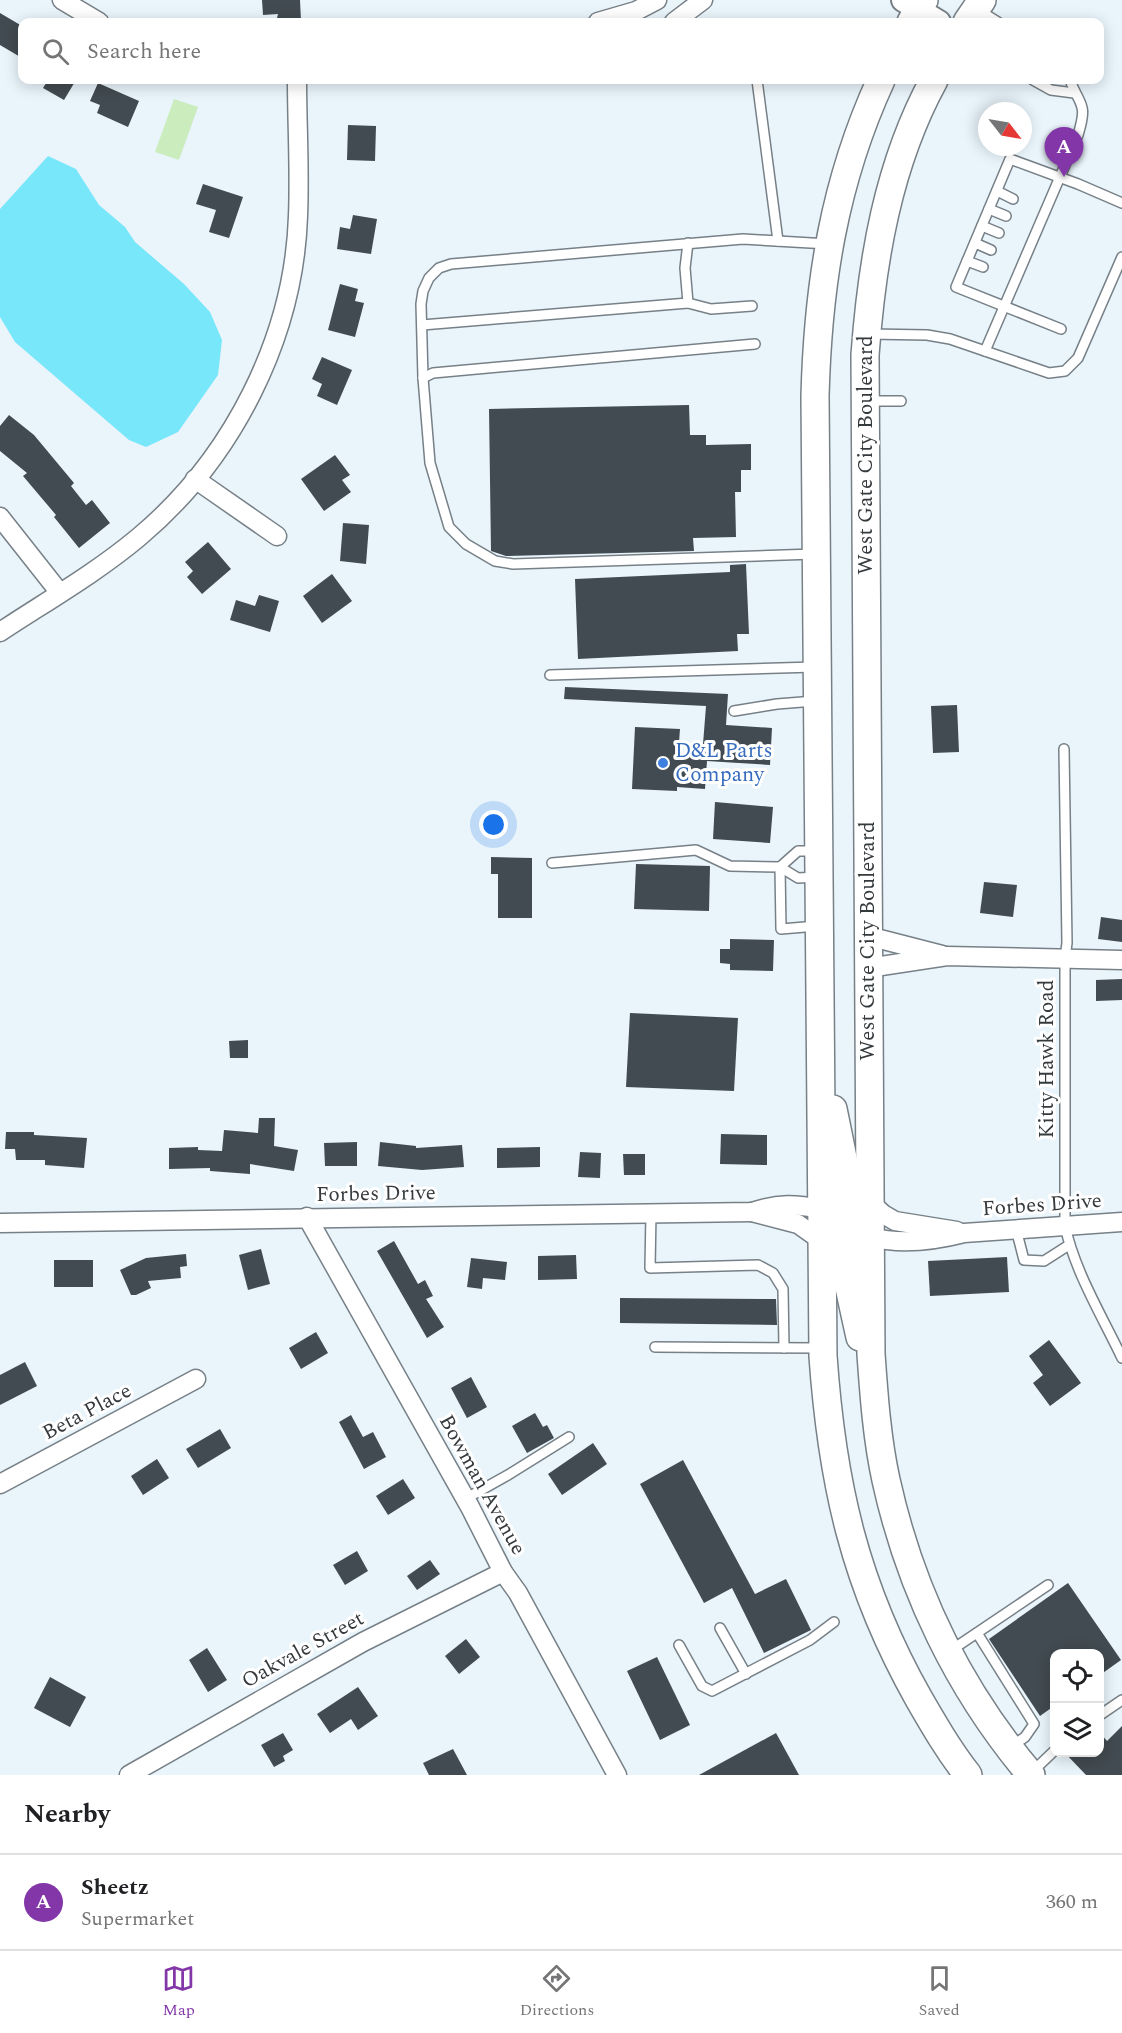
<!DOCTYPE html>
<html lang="en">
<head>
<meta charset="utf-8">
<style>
  body { margin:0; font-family:Spectral,serif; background:#f2f2f2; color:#202124 }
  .controls { position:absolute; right:18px; bottom:18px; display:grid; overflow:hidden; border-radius:12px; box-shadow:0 3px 15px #0003 }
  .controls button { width:54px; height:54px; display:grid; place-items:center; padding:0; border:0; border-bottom:2px solid #e0e0e0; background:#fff; color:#202124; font:30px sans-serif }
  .compass { position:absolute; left:978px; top:102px; width:54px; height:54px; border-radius:50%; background:#fff; box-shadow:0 3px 15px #0003; rotate:121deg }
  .you { position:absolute; left:494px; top:825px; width:21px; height:21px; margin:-15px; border:4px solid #fff; border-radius:50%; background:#1a73e8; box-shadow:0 0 0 9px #1a73e833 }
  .badge { display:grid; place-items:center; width:39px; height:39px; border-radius:50%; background:#8236a7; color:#fff; font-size:20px; font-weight:700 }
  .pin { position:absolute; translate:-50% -50px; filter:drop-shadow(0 2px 3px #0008) }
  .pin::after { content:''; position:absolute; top:32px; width:21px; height:18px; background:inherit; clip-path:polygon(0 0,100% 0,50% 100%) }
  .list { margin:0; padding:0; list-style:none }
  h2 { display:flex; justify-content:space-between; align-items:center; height:78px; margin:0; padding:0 24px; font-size:26px }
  h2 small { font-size:20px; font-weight:400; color:#757577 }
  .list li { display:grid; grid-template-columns:39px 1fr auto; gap:18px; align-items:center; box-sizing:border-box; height:96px; padding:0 24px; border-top:2px solid #e0e0e0 }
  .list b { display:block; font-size:22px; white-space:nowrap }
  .list p { margin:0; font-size:20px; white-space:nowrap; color:#757577 }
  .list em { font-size:20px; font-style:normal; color:#757577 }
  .icon { flex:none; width:33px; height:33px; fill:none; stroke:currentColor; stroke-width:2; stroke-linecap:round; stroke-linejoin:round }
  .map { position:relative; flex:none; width:1122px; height:1775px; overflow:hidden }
  .search { position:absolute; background:#fff; box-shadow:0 3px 15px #0003; left:18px; right:18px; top:18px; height:66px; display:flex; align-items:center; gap:15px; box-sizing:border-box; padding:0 21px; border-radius:12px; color:#757577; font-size:22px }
  .sheet { height:174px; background:#fff }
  nav { display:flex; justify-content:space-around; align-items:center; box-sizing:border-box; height:84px; border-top:2px solid #e0e0e0; background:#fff; font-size:16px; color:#757577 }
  nav a { display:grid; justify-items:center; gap:3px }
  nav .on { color:#8236a7 }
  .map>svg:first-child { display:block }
</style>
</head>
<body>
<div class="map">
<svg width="1122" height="1775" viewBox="0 0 1122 1775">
  <rect width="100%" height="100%" fill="#e9f4fb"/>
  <path fill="#cbedbd" d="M174 99 198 107 179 160 155 152Z"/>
  <path fill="#78e7fa" d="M48 156 76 169 99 205 125 227 135 242 184 284 210 312 222 340 218 375 178 432 146 447 129 440 15 342 0 317V209Z"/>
  <g fill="#424b51">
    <path d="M262 0H300L301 21 276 22 278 14 263 15Z"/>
    <path d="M0 13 22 26V58L0 45Z"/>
    <path d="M48 80H76L64 100 43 88Z"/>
    <path d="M98 83 139 101 128 127 97 113 100 105 90 101Z"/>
    <path d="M348 125 376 126 375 161 347 160Z"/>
    <path d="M203 184 243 197 229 238 209 232 216 210 196 204Z"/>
    <path d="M353 215 377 219 371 254 337 249 340 227 350 229Z"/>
    <path d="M340 284 358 289 355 301 364 303 355 337 328 330Z"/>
    <path d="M322 357 352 370 337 405 317 396 322 384 312 379Z"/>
    <path d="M689 405 690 435H706V445L751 444V470H741V492H735L736 537 693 538 694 551 506 556 491 551 489 409Z"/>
    <path d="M9 415 34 435 74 483 71 486 86 505 92 500 110 523 79 548 54 517 56 515 23 476 27 473 0 451V426Z"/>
    <path d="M335 455 350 475 342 480 351 492 324 511 301 479Z"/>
    <path d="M343 523 369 525 366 564 340 561Z"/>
    <path d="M208 542 231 569 202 594 187 577 193 571 185 562Z"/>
    <path d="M746 564 749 634H737L738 651 578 659 575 579 730 572V565Z"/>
    <path d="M332 574 352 601 322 623 303 596Z"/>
    <path d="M259 595 279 601 270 632 230 620 236 600 255 606Z"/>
    <path d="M565 687 728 694 726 725 772 728 770 765 707 761 705 789 677 787V791L632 789 635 727 680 729 678 756 702 757 706 706 564 699Z"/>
    <path d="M957 705 959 752 933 753 931 706Z"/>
    <path d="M715 802 773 807 770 843 713 839Z"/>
    <path d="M491 857 532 858V918H498V874H491Z"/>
    <path d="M636 864 710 866 709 911 634 909Z"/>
    <path d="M984 882 1017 885 1013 917 980 913Z"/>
    <path d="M1101 917 1122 920V942L1098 939Z"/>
    <path d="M730 939 774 940 773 971 730 970V964L720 963V949H730Z"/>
    <path d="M1122 979V1000L1096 1001V980Z"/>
    <path d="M630 1013 738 1018 734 1091 626 1087Z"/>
    <path d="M248 1040V1058H230L229 1041Z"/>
    <path d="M259 1118H275L274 1146 298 1150 294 1171 250 1164V1174L210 1171V1168L169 1169V1148L198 1147V1150L222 1151 224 1130 258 1133Z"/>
    <path d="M6 1132H34V1135L87 1138 84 1168 45 1165V1160H16L15 1149H5Z"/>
    <path d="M721 1134 767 1135V1165L720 1164Z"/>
    <path d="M357 1142V1166H325L324 1143Z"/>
    <path d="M380 1142 416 1146V1148L462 1145 464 1167 422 1170 378 1166Z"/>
    <path d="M540 1147V1167L497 1168V1148Z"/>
    <path d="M580 1152 601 1153 600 1178 578 1177Z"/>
    <path d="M623 1154H645V1175H624Z"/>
    <path d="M394 1241 418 1284 425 1280 433 1296 426 1299 444 1327 427 1338 377 1251Z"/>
    <path d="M261 1249 270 1284 248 1290 239 1255Z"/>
    <path d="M186 1254 187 1266 180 1267 181 1278 148 1281 151 1288 136 1295H131L120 1270 146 1258Z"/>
    <path d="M576 1255 577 1279 538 1280V1256Z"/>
    <path d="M1007 1257 1009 1292 930 1296 928 1261Z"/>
    <path d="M471 1258 507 1262 505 1280 483 1278 482 1289 467 1287Z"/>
    <rect x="54" y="1260" width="39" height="27"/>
    <path d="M620 1298 776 1299 777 1325 620 1323Z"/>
    <path d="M316 1332 328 1353 301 1369 289 1348Z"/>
    <path d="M1049 1340 1081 1383 1050 1406 1033 1383 1043 1375 1029 1356Z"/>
    <path d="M25 1362 37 1386 0 1405V1375Z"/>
    <path d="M471 1377 487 1407 467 1418 451 1388Z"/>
    <path d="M535 1413 543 1427 547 1425 554 1438 527 1453 512 1426Z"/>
    <path d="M351 1415 363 1437 373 1432 386 1457 364 1469 339 1422Z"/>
    <path d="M220 1429 231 1448 198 1468 186 1449Z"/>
    <path d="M593 1443 607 1464 562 1495 548 1474Z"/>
    <path d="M157 1459 169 1478 143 1495 131 1476Z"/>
    <path d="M683 1460 755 1594 786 1579 811 1630 764 1653 732 1588 704 1603 640 1484Z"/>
    <path d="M403 1479 415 1498 388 1515 376 1496Z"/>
    <path d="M357 1551 368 1571 345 1585 333 1565Z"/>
    <path d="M430 1560 440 1574 417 1590 407 1576Z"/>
    <path d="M1068 1583 1121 1660 1100 1675V1653H1054V1706L1040 1716 989 1639Z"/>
    <path d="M466 1639 480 1657 459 1674 445 1656Z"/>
    <path d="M207 1648 227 1680 208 1692 189 1660Z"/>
    <path d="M657 1657 690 1725 660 1740 627 1671Z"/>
    <path d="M50 1677 86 1697 70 1727 34 1708Z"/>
    <path d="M358 1687 378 1716 358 1730 351 1719 330 1733 317 1714Z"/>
    <path d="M1122 1726V1775H1086L1064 1752H1100V1733L1107 1741Z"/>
    <path d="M283 1733 293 1750 283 1756 285 1761 274 1767 261 1745Z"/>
    <path d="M776 1733 799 1775H699Z"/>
    <path d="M453 1749 467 1775H429L423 1763Z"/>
  </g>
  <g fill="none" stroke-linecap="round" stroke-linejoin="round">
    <g stroke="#778087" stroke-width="12">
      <g id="service">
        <path d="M977 9 998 22"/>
        <path d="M757 80 778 241"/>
        <path d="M1033 80 1051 90 1074 93"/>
        <path d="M997 191 1013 199"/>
        <path d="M989 209 1006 216"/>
        <path d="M982 226 999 233"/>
        <path d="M975 243 991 250"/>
        <path d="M967 261 983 267"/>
        <path d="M688 303 711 309 752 306"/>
        <path d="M422 325 688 303 685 268 688 243"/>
        <path d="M1061 329 956 287 1010 159 1078 184 1122 203"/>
        <path d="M870 334 927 335 950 339 985 351 1078 135C1088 102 1080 107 1070 80"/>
        <path d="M985 351 1049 373 1065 371 1078 358 1122 257"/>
        <path d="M423 378 433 373 755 344"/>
        <path d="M869 401H901"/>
        <path d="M814 554 513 564 495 561 466 544 449 527 430 463 423 378 421 304 423 291 429 278 439 268 451 264 743 239 828 244"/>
        <path d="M550 675 815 667"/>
        <path d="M734 711 777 704 815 701"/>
        <path d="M1064 749 1067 943 1065 958V1226C1075 1272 1102 1316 1122 1358"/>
        <path d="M816 851H798L780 867 798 878 818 877"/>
        <path d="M552 863 696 850 730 866 780 867 781 929 817 926"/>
        <path d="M651 1213 650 1268 758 1265 773 1273 783 1289 784 1348"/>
        <path d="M1016 1229 1024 1260 1044 1261 1069 1245"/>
        <path d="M655 1347 820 1348"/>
        <path d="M465 1499 508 1475 569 1437"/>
        <path d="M720 1628 746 1674"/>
        <path d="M977 1633 1034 1724 1025 1737 1012 1746"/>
        <path d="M679 1645 702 1686 712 1691 810 1640 834 1622"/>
        <path d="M950 1651 1048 1585"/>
        <path d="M1100 1715 1122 1700"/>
        <path d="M1032 1772 1054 1751"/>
      </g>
    </g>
    <g stroke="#778087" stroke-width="21">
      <g id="minor">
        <path d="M62 0 99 22"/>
        <path d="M598 22 636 11 657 0"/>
        <path d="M674 22 703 0"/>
        <path d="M195 479 277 536"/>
        <path d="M0 517 60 593"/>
        <path d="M0 632C47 601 96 573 139 537 232 459 294 338 298 216 300 171 297 125 297 80"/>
        <path d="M868 936 942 955"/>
        <path d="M868 968 947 956 1122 960"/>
        <path d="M870 1202 883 1214 895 1221 957 1231"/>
        <path d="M752 1212 798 1224 822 1241"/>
        <path d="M307 1217 470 1507 503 1572 518 1593 617 1775"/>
        <path d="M0 1223 752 1212C779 1203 795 1204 822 1209"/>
        <path d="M870 1237C902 1245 933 1241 964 1233L1122 1222"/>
        <path d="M0 1484 196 1379"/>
        <path d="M129 1775 363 1642 503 1572"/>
      </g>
    </g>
    <g stroke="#778087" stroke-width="26">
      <path id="tertiary" d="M903 0 939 22"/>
    </g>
    <g stroke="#778087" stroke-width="30">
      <g id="primary">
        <path d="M911 22 924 0"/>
        <path d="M967 22 982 0"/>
        <path d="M881 80C834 182 818 284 815 396L823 1356C832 1484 855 1586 919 1699 934 1725 949 1751 968 1775"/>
        <path d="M934 80C888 164 872 260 865 355L871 1354C874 1396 877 1439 886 1480 910 1589 959 1690 1031 1775"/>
        <path d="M833 1109 844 1163 847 1201 850 1211 855 1220 870 1237"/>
        <path d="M822 1209 836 1224 844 1240 847 1278 860 1337"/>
      </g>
    </g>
    <use href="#service" stroke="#fff" stroke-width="9"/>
    <use href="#minor" stroke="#fff" stroke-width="18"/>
    <use href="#tertiary" stroke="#fff" stroke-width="22"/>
    <use href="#primary" stroke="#fff" stroke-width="27"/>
  </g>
  <circle fill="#3f7fe0" stroke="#fff" stroke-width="2" cx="663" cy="763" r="6"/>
  <g text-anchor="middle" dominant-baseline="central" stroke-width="6" stroke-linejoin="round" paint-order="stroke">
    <g font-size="21" fill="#353a3d" stroke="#fff">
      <text transform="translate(866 455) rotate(-90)">West Gate City Boulevard</text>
      <text transform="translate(868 941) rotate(-90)">West Gate City Boulevard</text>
      <text transform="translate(1047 1059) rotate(-90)">Kitty Hawk Road</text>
      <text transform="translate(376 1194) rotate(-1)">Forbes Drive</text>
      <text transform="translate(1042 1205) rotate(-4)">Forbes Drive</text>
      <text transform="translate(87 1412) rotate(-28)">Beta Place</text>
      <text transform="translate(482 1485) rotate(61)">Bowman Avenue</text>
      <text transform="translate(303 1650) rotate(-29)">Oakvale Street</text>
    </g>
    <g font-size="21" fill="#366cbe" stroke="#fff" text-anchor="start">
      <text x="675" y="751">D&amp;L Parts<tspan x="675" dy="24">Company</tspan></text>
    </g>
  </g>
</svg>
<div class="controls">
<button><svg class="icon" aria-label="locate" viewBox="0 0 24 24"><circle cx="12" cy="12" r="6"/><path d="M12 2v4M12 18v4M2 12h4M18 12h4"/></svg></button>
<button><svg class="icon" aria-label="layers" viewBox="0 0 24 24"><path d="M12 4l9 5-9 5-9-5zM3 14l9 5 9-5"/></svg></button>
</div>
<svg class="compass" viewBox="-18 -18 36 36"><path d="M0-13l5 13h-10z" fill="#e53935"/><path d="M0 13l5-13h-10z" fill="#757577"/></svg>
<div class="you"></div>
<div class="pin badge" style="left:1064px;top:177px">A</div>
<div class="search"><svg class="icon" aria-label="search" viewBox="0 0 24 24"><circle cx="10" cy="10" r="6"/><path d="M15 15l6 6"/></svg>Search here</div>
</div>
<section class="sheet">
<h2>Nearby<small></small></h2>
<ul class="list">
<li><span class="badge">A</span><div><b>Sheetz</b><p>Supermarket</p></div><em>360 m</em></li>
</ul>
</section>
<nav>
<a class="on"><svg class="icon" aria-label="map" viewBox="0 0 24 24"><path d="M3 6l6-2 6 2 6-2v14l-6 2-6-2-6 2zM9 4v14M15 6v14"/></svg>Map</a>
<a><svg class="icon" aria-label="directions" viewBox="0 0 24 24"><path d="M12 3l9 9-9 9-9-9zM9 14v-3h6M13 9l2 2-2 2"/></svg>Directions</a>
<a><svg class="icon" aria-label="saved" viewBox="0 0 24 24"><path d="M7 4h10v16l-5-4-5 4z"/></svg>Saved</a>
</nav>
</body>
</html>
